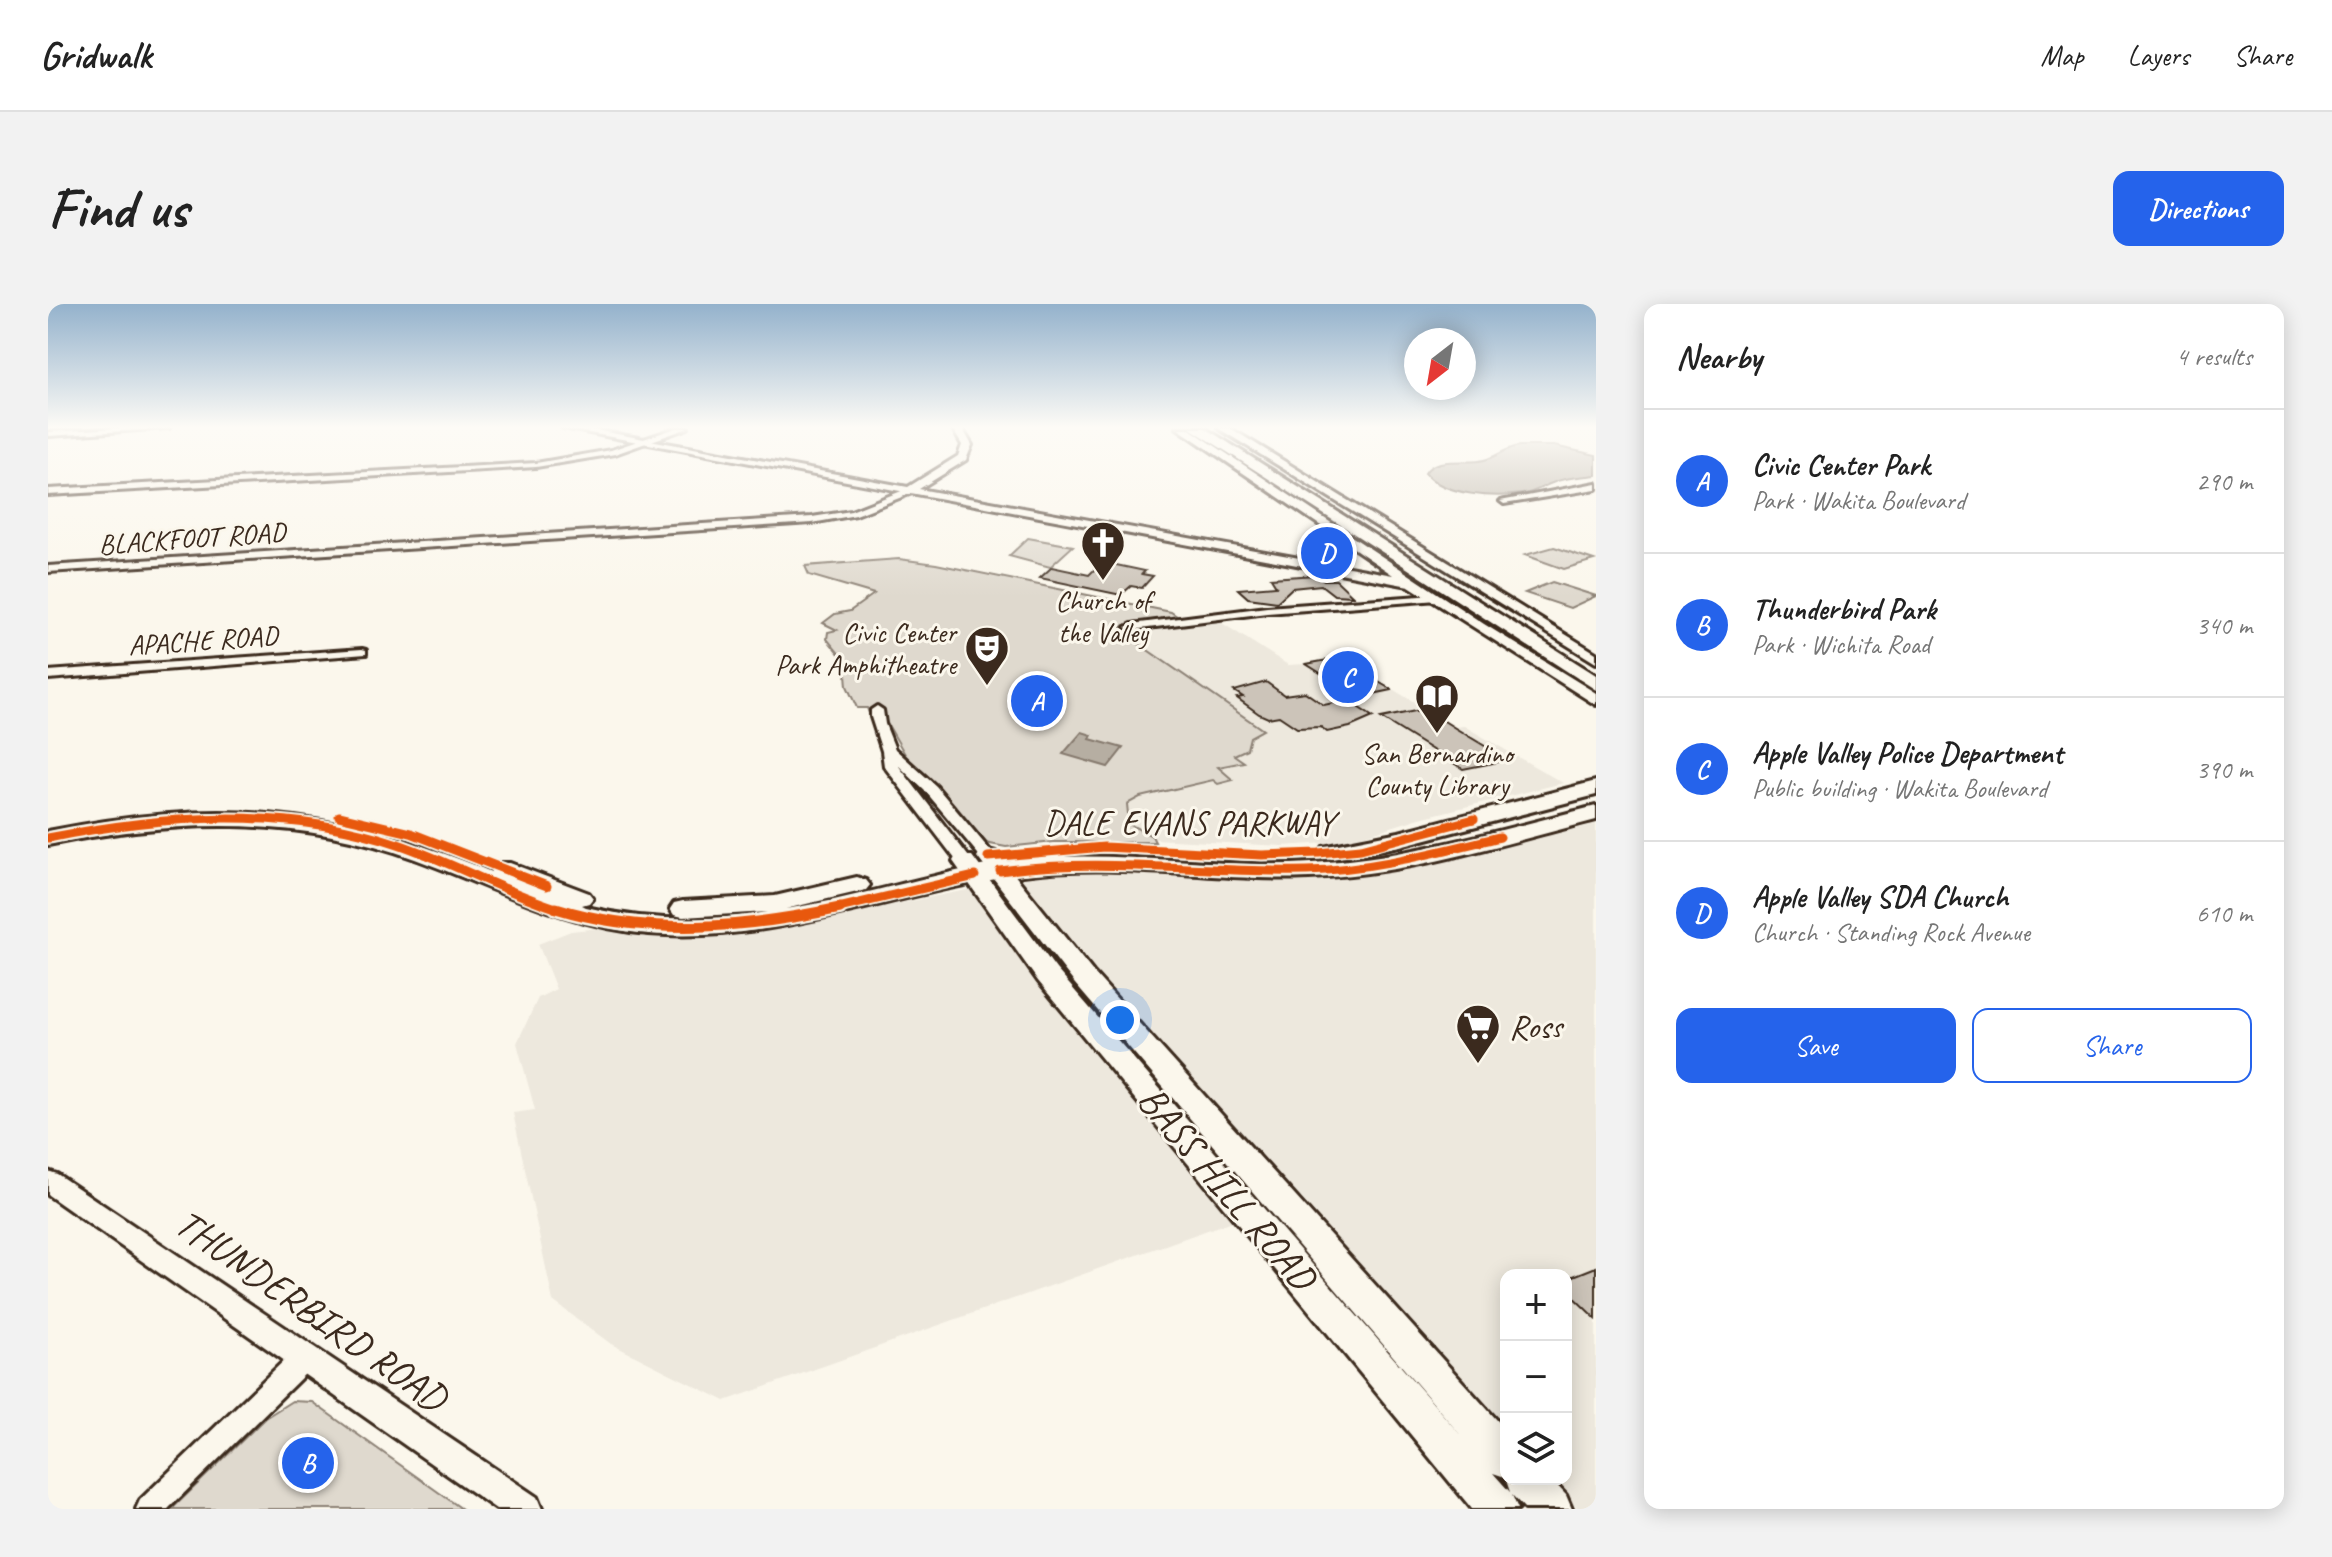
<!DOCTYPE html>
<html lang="en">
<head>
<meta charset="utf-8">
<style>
  body { margin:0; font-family:Caveat,sans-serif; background:#f2f2f2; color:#222 }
  .controls { position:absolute; right:24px; bottom:24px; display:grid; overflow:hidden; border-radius:16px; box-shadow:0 4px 20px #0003 }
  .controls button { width:72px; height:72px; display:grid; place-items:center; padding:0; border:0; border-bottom:2px solid #e0e0e0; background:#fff; color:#222; font:40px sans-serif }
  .compass { position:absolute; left:1356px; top:24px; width:72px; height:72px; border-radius:50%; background:#fff; box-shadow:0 4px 20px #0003; rotate:211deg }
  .you { position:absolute; left:1072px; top:716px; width:28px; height:28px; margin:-20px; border:6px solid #fff; border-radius:50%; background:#1a73e8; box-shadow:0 0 0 12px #1a73e833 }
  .badge { display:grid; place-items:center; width:52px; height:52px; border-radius:50%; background:#2563eb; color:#fff; font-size:26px; font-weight:700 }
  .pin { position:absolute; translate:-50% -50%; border:4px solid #fff; box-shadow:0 2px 8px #0006 }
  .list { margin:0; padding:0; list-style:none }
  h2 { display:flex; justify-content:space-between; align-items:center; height:104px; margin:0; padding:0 32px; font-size:34px }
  h2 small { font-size:26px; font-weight:400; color:#767676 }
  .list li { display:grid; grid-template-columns:52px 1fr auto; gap:24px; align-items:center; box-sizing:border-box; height:144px; padding:0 32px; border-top:2px solid #e0e0e0 }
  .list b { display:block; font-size:30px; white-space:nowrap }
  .list p { margin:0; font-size:26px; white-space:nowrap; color:#767676 }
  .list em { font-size:26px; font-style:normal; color:#767676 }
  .actions { display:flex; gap:16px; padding:24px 32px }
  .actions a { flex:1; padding:18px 0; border:2px solid #2563eb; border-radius:16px; text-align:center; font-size:28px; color:#2563eb }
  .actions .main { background:#2563eb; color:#fff }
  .icon { flex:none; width:44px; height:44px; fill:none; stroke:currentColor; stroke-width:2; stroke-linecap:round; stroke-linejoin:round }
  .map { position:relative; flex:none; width:1548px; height:1205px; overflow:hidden; border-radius:16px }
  header { display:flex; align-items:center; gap:48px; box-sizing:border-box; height:112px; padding:0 40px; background:#fff; border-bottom:2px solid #e0e0e0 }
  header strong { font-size:38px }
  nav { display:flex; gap:44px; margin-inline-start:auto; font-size:28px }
  .intro { display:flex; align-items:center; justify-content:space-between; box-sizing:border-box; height:192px; padding:0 48px }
  h1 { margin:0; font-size:56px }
  .button { padding:20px 36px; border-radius:16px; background:#2563eb; color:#fff; font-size:28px; font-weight:700 }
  main { display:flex; gap:48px; padding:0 48px }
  aside { flex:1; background:#fff; border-radius:16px; box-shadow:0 4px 20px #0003 }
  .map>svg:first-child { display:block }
</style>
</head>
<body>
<header>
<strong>Gridwalk</strong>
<nav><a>Map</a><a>Layers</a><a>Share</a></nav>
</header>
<div class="intro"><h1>Find us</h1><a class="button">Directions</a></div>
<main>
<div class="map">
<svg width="1548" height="1205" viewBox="0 0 1548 1205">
  <rect width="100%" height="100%" fill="#fbf7ec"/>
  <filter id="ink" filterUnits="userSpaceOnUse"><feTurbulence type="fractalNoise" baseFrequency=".0125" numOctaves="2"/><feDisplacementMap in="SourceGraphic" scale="16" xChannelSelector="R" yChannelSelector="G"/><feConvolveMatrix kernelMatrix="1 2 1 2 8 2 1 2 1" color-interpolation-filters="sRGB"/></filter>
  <g filter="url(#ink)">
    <g fill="#ede8dd">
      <path d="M1166 314 1240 361 1258 360 1311 393 1346 386 1407 423 1416 422 1515 479 1372 514 1295 538 1234 542 1106 535 1081 520 1079 500 1092 493 1165 476 1170 480 1184 475 1169 463 1195 458 1185 451 1199 445 1202 433 1214 426 1073 328Z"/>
      <path d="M1548 520V1205H1530L1503 1175H1518V971H1458V1125L1253 893 677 1097 563 1040 505 997 465 809 487 806 469 739 490 694 508 685 490 640 523 627 551 624 640 633 710 627 1011 568 1078 564 1247 574 1339 566 1415 553Z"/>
    </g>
    <g fill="#dfd9ce" stroke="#8d8276" stroke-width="2">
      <path d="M980 234 1025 242 1002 263 961 252Z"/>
      <path d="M1506 243 1546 256 1516 265 1477 251Z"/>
      <path d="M851 255 888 260 1123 308 1130 313 1068 324 1215 426 1202 433 1199 445 1186 451 1196 458 1170 463 1185 476 1170 480 1165 476 1092 493 1079 500 1081 520 1104 532 1107 538H1006L958 543 937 539 858 452 836 414 823 415 819 404H809L799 382 797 357 779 335 780 328 789 326 775 319 787 310 802 307 826 290 761 271 757 262Z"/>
      <path d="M1504 278 1548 292 1522 304 1477 289Z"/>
      <path d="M244 1097 264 1098 414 1205H124L217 1114Z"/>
    </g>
    <g fill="#b6aea2" stroke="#85796d" stroke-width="2">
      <path d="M1472 142H1506L1548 151V171C1534 173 1517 173 1504 179 1493 183 1486 189 1474 190 1448 194 1396 192 1377 169 1386 153 1415 159 1431 157 1448 155 1455 144 1472 142Z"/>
      <path d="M1034 428 1044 431 1042 435 1075 444 1060 463 1015 450Z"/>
    </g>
    <g fill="#ccc4b9" stroke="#3b2a1e" stroke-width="2">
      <path d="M1054 258 1097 267 1094 270 1105 272 1094 284 1083 282 1073 291 992 274 1004 263 1041 271Z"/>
      <path d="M1268 271 1276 276H1288L1305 292 1286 291 1273 281 1244 284 1229 298 1200 294 1190 285 1228 282 1223 274Z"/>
      <path d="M1290 354 1344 386 1311 393 1258 360Z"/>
      <path d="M1218 378 1236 391 1257 388 1276 401 1299 396 1325 413 1302 423 1279 428 1273 423 1249 424 1231 412 1220 414 1211 410 1189 394 1195 393 1186 387Z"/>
      <path d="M1377 405 1407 424 1460 456 1415 465 1333 414Z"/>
      <path d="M1548 963V1015L1518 986V975Z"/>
    </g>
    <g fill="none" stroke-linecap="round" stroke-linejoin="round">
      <g stroke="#3b2a1e" stroke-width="6">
        <g id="minor">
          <path d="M71 124H121L0 132V128Z"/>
          <path d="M628 124H640L567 150 488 163 0 191V185L488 159 563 146Z"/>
          <path d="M1548 179V185L1456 200 1452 197Z"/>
          <path d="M861 184 865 187 864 189 808 211 764 219 0 268V262L764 213 803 207Z"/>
          <path d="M1386 291 1391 294 1390 296 1219 309 1084 326 1078 323 1084 320 1219 303Z"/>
          <path d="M314 345 318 346V350L0 375V367Z"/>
          <path d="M829 402 835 406 837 420 847 445 888 482 945 550 948 553 945 556H935L878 488 850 461 924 557 921 560H911L836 462 834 447 823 413V406Z"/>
          <path d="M257 1042 266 1045 269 1053 266 1061 120 1205H88L92 1196 248 1045Z"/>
        </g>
      </g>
      <g stroke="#3b2a1e" stroke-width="6">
        <g id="tertiary">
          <path d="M515 124H536L860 183 910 152 914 141 904 124H914L924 141 918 156 871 185 1345 271 1129 124H1140L1436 320 1548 389V401L1361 282Z"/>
          <path d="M1170 124H1182L1548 349V359Z"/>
          <path d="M0 867 9 870 489 1193 494 1205H448L0 891Z"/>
        </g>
      </g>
      <g stroke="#3b2a1e" stroke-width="6">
        <path id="secondary" d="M940 546 948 548 1045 668 1458 1126V1175H1503L1518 1191 1524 1205H1477L1464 1191 1470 1205H1424L990 677 905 557 908 552H924L1008 665 1415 1134 1027 680 929 553 932 548ZM1445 1169 1457 1173 1462 1188Z"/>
      </g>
      <g stroke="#3b2a1e" stroke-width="6">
        <g id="primary">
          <path d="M1142 124H1157L1548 371V386Z"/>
          <path d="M1548 477V491L1352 542 1284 555 1275 553 1272 548 1275 543 1351 528Z"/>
          <path d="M1548 502V516C1454 540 1359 571 1261 574 1166 578 1071 558 975 571 850 587 729 641 601 630 517 623 445 583 367 555 248 511 123 516 0 541V527C167 494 285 502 443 568L441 564 444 559H462L541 589 545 594 541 599 534 601 538 603C598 617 658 618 719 608L635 613 626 611 622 605 626 599 635 597 727 592 809 573 818 576 822 581 818 586 737 605C819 593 897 564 980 555 1075 546 1169 565 1264 559 1361 554 1454 525 1548 502Z"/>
        </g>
      </g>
      <use href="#minor" fill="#fbf7ec" fill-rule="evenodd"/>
      <use href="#tertiary" fill="#fbf7ec" fill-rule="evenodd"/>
      <use href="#secondary" fill="#fbf7ec" fill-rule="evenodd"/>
      <use href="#primary" fill="#fbf7ec" fill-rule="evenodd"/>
      <g stroke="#fbf7ec" stroke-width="13">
        <g id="cycleway-far1">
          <path d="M291 512 363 529 499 582"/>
          <path d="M0 534C115 511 237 502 350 540 406 559 458 589 514 606"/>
          <path d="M940 553 1056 543 1214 551 1271 549 1313 545 1426 515"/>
          <path d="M952 567C1055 553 1156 569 1259 567 1324 566 1389 548 1452 533"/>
          <path d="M782 606 927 572"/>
        </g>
      </g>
      <g stroke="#fbf7ec" stroke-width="16">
        <path id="cycleway" d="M508 604C601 633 699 624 792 604"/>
      </g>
      <use href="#cycleway-far1" stroke="#e8590c" stroke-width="9"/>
      <use href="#cycleway" stroke="#e8590c" stroke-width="11"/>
    </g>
  </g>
  <linearGradient id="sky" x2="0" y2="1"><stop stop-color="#94b2cc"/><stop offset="0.42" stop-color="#fdfbf6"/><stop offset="1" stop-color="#fdfbf6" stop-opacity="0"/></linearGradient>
  <rect width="1548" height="293" fill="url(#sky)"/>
  <defs>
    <g id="church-pin" transform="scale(2.3)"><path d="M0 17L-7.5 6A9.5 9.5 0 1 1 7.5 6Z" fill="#3b2a1e" stroke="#fbf7ec"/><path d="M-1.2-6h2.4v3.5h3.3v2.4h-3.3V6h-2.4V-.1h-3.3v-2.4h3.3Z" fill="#fff"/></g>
    <g id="theatre-pin" transform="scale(2.3)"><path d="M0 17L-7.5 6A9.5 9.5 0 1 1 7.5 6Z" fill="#3b2a1e" stroke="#fbf7ec"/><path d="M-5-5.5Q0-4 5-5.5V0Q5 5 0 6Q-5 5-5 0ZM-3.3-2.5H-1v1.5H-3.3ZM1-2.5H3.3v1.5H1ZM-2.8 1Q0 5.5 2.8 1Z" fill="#fff"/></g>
    <g id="library-pin" transform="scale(2.3)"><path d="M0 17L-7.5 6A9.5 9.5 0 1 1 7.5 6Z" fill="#3b2a1e" stroke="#fbf7ec"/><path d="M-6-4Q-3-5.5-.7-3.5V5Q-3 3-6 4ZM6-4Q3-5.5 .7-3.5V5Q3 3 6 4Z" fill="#fff"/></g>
    <g id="supermarket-pin" transform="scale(2.3)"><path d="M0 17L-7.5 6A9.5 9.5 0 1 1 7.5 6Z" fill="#3b2a1e" stroke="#fbf7ec"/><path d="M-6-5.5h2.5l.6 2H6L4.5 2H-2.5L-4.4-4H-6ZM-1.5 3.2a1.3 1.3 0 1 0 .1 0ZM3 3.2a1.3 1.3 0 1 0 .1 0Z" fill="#fff"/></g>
  </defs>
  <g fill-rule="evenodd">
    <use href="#church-pin" x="1055" y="239"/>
    <use href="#theatre-pin" x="939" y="344"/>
    <use href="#library-pin" x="1389" y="392"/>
    <use href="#supermarket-pin" x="1430" y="722"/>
  </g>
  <g text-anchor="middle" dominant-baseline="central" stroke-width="6" stroke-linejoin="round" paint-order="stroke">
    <g font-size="28" fill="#3b2a1e" stroke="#fbf7ec">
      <text transform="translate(144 234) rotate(-4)">BLACKFOOT ROAD</text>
      <text transform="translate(155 336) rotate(-4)">APACHE ROAD</text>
    </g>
    <g font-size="28" fill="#3b2a1e" stroke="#fbf7ec">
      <text x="1055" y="296">Church of<tspan x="1055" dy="32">the Valley</tspan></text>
      <text x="908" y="328" text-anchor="end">Civic Center<tspan x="908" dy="32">Park Amphitheatre</tspan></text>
      <text x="1389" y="449">San Bernardino<tspan x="1389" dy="32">County Library</tspan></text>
    </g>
    <g font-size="34" fill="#3b2a1e" stroke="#fbf7ec">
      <text x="1141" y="518">DALE EVANS PARKWAY</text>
    </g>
    <g font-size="34" fill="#3b2a1e" stroke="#fbf7ec" text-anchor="start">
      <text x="1461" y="722">Ross</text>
    </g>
    <g font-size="40" fill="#3b2a1e" stroke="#fbf7ec">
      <text transform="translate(1179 884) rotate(50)">BASS HILL ROAD</text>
      <text transform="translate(263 1006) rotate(35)">THUNDERBIRD ROAD</text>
    </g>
  </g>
</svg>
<div class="controls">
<button>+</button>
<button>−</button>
<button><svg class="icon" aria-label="layers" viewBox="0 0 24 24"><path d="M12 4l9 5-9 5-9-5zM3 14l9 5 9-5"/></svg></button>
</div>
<svg class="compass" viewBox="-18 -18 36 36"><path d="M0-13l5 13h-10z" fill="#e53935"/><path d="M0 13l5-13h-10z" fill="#767676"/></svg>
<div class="you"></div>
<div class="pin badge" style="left:989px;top:397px">A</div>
<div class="pin badge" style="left:260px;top:1159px">B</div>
<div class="pin badge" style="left:1300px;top:373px">C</div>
<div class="pin badge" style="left:1279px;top:249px">D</div>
</div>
<aside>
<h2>Nearby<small>4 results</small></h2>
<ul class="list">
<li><span class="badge">A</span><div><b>Civic Center Park</b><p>Park · Wakita Boulevard</p></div><em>290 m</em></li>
<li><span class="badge">B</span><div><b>Thunderbird Park</b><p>Park · Wichita Road</p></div><em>340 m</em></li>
<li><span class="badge">C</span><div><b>Apple Valley Police Department</b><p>Public building · Wakita Boulevard</p></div><em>390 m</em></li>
<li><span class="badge">D</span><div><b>Apple Valley SDA Church</b><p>Church · Standing Rock Avenue</p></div><em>610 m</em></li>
</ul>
<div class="actions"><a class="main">Save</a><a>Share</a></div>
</aside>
</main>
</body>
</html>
